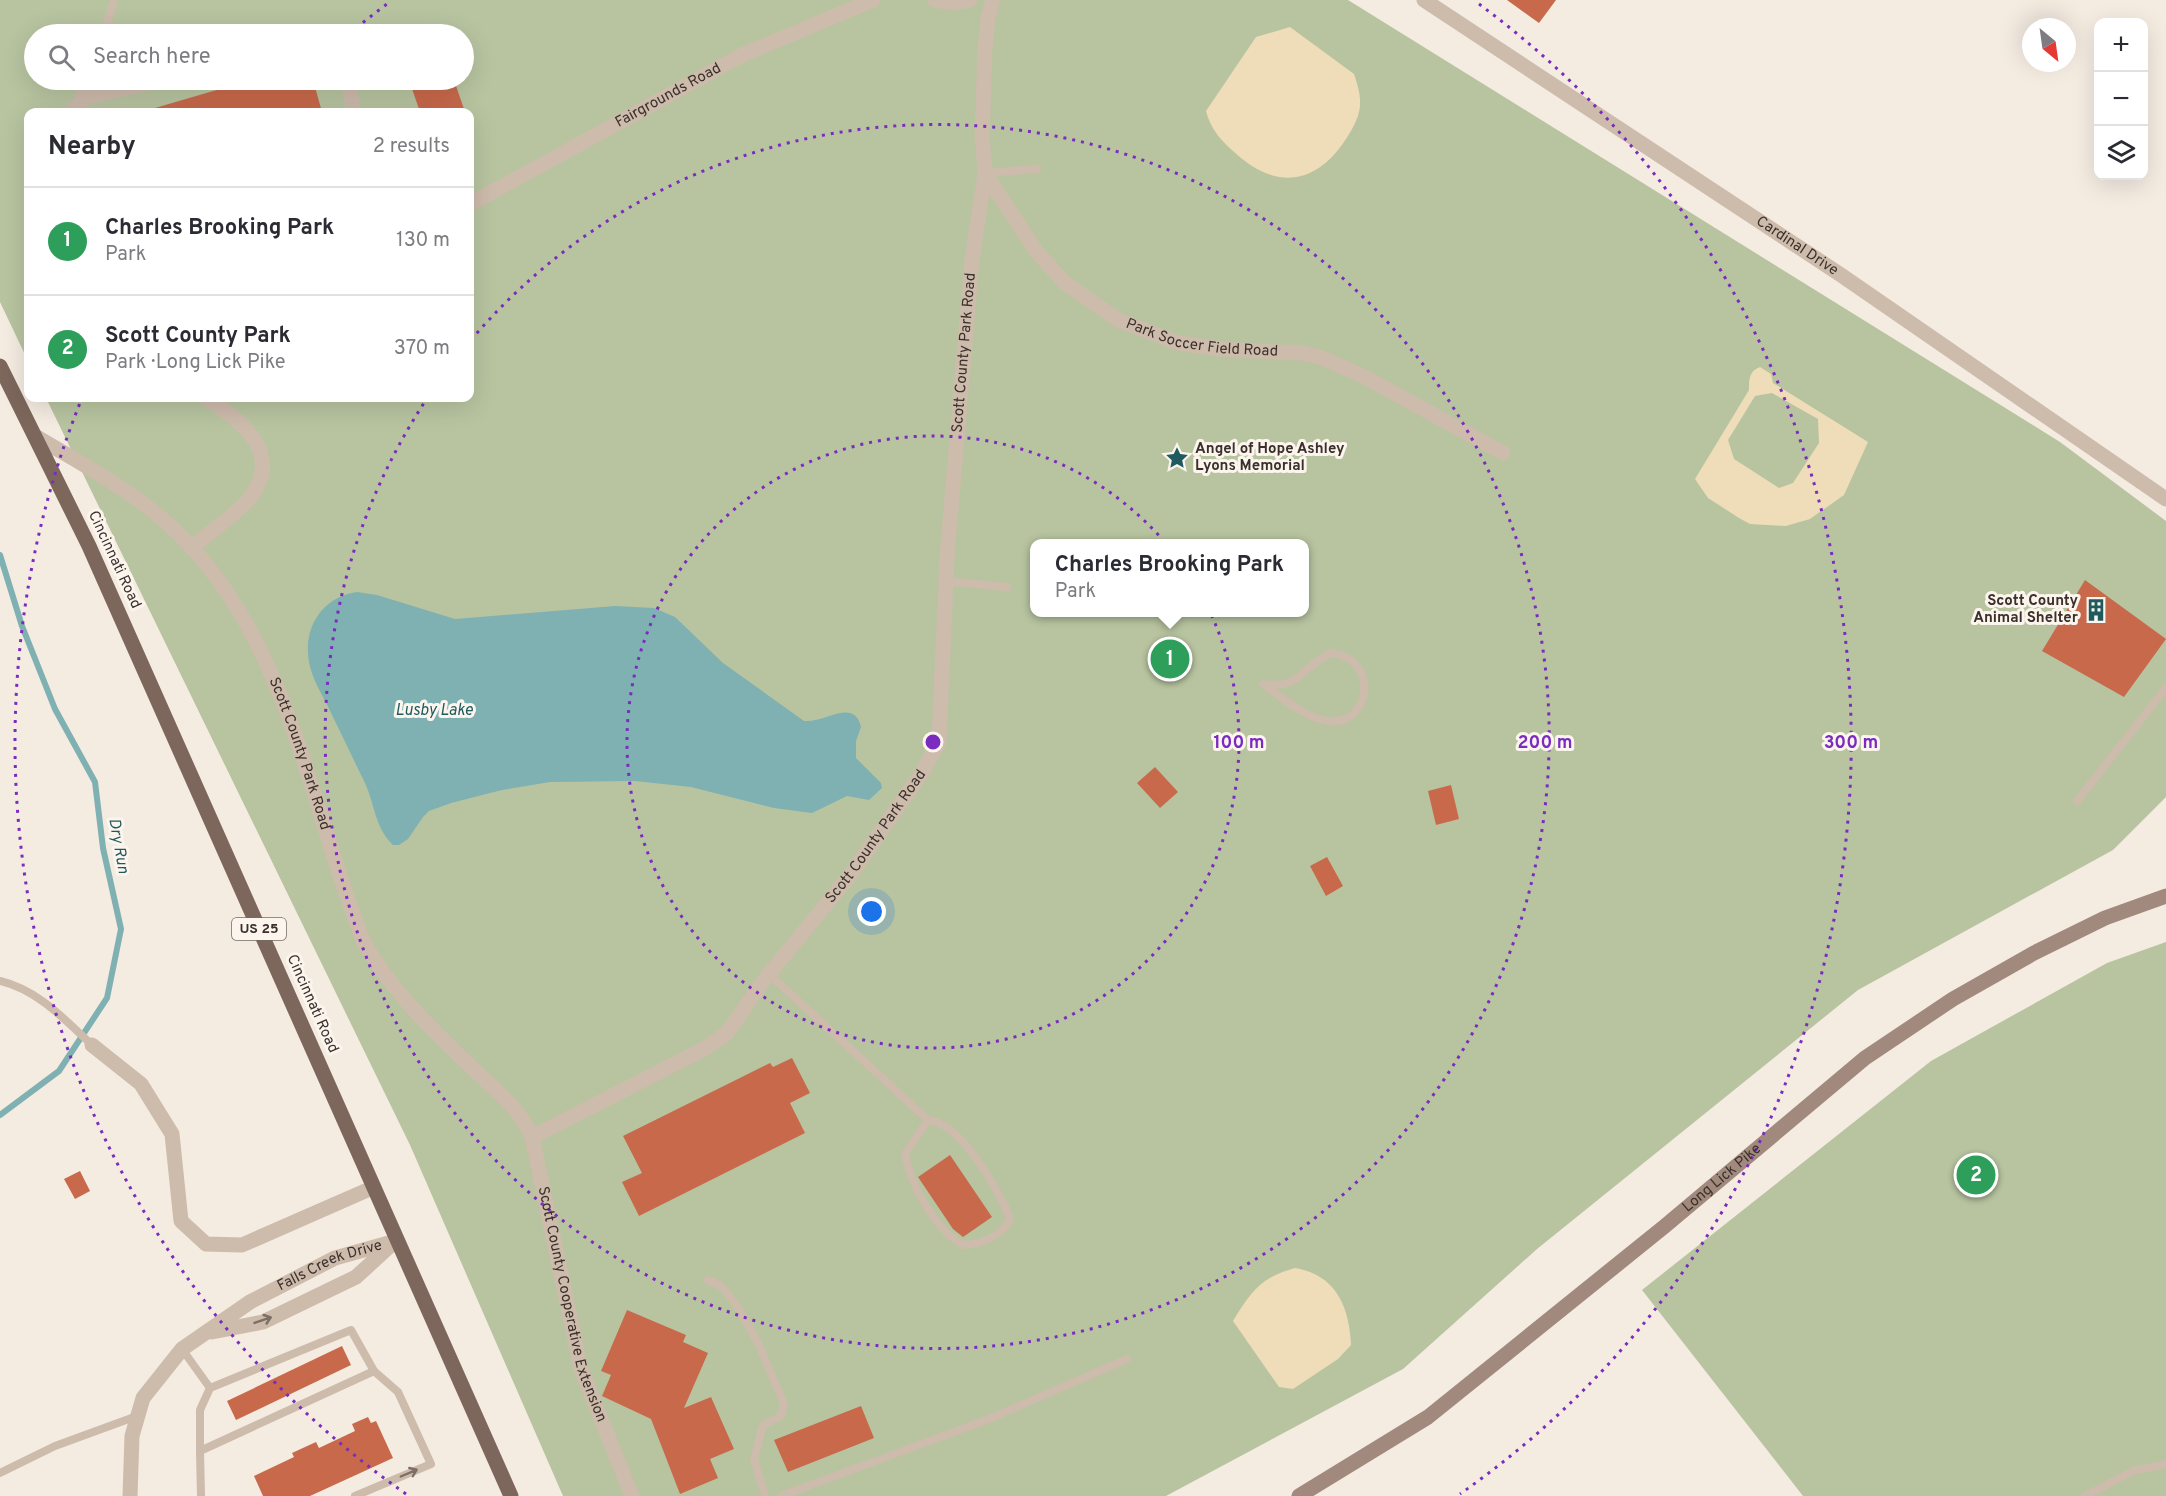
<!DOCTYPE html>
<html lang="en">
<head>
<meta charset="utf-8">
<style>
  body { margin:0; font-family:Overpass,sans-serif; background:#f2f2f3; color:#2b2b33 }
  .controls { position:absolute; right:18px; top:18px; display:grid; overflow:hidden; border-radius:12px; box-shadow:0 6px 24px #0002 }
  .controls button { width:54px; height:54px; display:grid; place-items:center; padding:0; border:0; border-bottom:2px solid #e1e1e2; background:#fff; color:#2b2b33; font:30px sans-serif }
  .compass { position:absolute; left:2022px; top:18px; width:54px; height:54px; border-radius:50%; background:#fff; box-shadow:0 6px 24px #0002; rotate:151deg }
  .you { position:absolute; left:872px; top:912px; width:21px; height:21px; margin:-15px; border:4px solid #fff; border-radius:50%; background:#1a73e8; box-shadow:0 0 0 9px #1a73e833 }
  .badge { display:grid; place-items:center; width:39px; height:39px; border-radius:50%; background:#1f5a5e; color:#fff; font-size:20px; font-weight:700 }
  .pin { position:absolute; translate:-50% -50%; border:3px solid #fff; box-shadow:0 2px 6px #0006 }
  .popup { position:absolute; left:1030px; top:539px; width:279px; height:78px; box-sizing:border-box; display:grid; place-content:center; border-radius:12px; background:#fff; filter:drop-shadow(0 2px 4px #0005); font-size:20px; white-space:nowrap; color:#7c7c81 }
  .popup b { font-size:22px; color:#2b2b33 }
  .popup::after { content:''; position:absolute; left:50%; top:100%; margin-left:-12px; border:12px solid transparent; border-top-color:#fff }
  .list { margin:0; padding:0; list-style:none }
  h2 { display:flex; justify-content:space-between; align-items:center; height:78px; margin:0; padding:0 24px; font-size:26px }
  h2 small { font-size:20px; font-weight:400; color:#7c7c81 }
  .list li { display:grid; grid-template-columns:39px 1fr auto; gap:18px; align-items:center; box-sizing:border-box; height:108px; padding:0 24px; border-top:2px solid #e1e1e2 }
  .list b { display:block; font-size:22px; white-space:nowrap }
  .list p { margin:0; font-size:20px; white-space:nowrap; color:#7c7c81 }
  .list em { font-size:20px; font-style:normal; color:#7c7c81 }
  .icon { flex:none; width:33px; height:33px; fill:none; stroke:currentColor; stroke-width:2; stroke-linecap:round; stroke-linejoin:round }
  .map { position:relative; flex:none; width:2166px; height:1496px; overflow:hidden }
  .search { position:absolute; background:#fff; box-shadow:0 6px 24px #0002; left:24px; top:24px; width:450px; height:66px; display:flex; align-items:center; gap:15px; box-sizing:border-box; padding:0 21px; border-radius:33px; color:#7c7c81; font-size:22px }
  .panel { position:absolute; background:#fff; box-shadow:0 6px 24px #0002; left:24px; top:108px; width:450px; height:294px; border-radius:12px }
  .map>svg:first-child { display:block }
</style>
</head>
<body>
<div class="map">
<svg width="2166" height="1496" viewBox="0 0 2166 1496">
  <rect width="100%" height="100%" fill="#f4ebe1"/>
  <g fill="#b8c4a0" fill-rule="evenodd">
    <path d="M0 0H1348L2060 442 2166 521V797L2113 850 1858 990 1537 1249 1403 1369 1166 1496H563L410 1145 46 398H470V112H28V361L0 302ZM34 34H464V80H34ZM1035 544H1305V612H1035Z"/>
    <path d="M2166 942V1496H1803L1642 1290 1931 1061 2107 963Z"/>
  </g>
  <g fill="#efdcb8" fill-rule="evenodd">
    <path d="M1290 27 1354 74C1364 103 1362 114 1346 139 1319 181 1281 191 1241 158 1224 143 1212 133 1206 111L1256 37Z"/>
    <path d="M1760 367 1771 374 1773 383 1868 442 1844 495 1810 519 1786 526 1750 524 1739 518 1708 498 1695 479 1749 390C1749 379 1749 371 1760 367ZM1772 393 1818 419 1819 443 1793 483 1779 488 1734 459 1728 440 1755 396Z"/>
    <path d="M1295 1268C1336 1275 1349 1306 1351 1345L1338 1359 1293 1389 1279 1387 1233 1321C1250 1293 1261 1277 1295 1268Z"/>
  </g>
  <path fill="#7fb0b2" d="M357 592 377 595 455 619 615 606 654 608 675 617 723 663 804 721C826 723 854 697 861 727L856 741V758L881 783 882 788 869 800 847 796 812 813 774 808 691 787 635 781 550 782 502 790 451 803 429 811 423 817 408 839 399 845H393C375 828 375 805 365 783 354 761 344 739 333 717 324 696 309 677 308 653 306 621 327 596 357 592Z"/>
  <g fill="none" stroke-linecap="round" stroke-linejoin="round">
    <path stroke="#7fb0b2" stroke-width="6" d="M0 555 22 626 55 709 95 782 103 848 121 929 107 998 59 1071 0 1115"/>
  </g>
  <g fill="#c8694b">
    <path d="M1507 0H1556L1539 23Z"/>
    <path d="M251 80H313L322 112H156L155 108Z"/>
    <path d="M409 80H454L465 112H420Z"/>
    <path d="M2085 580 2166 639 2124 697 2042 651Z"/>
    <path d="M1155 767 1178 792 1160 808 1137 783Z"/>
    <path d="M1451 785 1459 819 1436 825 1428 791Z"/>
    <path d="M1327 857 1343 886 1326 896 1310 866Z"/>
    <path d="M792 1058 810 1093 790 1103 805 1133 639 1216 622 1182 642 1173 623 1136 770 1063 773 1067Z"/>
    <path d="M950 1155 992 1217 963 1237 953 1229 918 1177Z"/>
    <path d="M80 1171 90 1191 75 1199 64 1179Z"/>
    <path d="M627 1310 686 1335 683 1342 708 1353 684 1408 711 1397 734 1449 710 1459 718 1478 680 1494 651 1419 602 1396 611 1375 601 1371Z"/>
    <path d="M342 1346 351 1365 236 1420 227 1401Z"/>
    <path d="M861 1406 874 1438 788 1472 774 1440Z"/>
    <path d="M368 1417 371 1423 376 1421 393 1458 310 1496H263L254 1476 294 1457 292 1453 316 1442 319 1448 355 1431 352 1424Z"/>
  </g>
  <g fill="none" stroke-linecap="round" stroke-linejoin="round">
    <g stroke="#cdbbac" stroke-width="8">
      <path d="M104 34 114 0"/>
      <path d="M76 102 86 80"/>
      <path d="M985 173 1037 169"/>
      <path d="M946 581 1007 587"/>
      <path d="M1331 653C1380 658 1371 726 1329 721 1305 718 1282 698 1263 684 1300 690 1302 666 1331 653Z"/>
      <path d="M2077 801 2166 688"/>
      <path d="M769 974 928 1120C960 1122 1000 1191 1010 1219 1003 1236 981 1244 963 1245 935 1229 911 1186 905 1154L928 1120"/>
      <path d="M0 981C38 990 64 1019 92 1045"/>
      <path d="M708 1280 721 1286 736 1304 758 1343 784 1404 781 1416 763 1425 754 1459 765 1496"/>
      <path d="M182 1349 210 1388 351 1330 374 1371 200 1451 201 1496"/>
      <path d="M200 1451V1410L210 1388"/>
      <path d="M0 1473 55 1446 137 1416"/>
      <path d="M355 1496 431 1464 398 1392 374 1371"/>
      <path d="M781 1496 989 1419 1127 1359"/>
      <path d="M2085 1496 2133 1471 2166 1464"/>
    </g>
    <g stroke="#cdbbac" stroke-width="15">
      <path d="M935 0 955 3 970 0"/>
      <path id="s1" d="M993 0 988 18 985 48 982 136 985 173 1036 251 1065 283 1118 320 1178 343 1221 349 1303 353 1322 358 1363 376 1503 453"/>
      <path id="s2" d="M1424 0 1841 275 2166 499"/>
      <path d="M348 80 354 112"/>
      <path d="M70 112 82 100 93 96 161 80"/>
      <path id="s3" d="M470 204 742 55 873 0"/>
      <path id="s4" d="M35 436C80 463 128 488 167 523 288 631 307 800 364 943 391 989 427 1025 466 1062 491 1087 517 1104 532 1137L581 1369 632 1496"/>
      <path d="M191 548C209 532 232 518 248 500 286 455 242 420 206 398"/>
      <path d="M92 1045 141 1084 172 1134 181 1221 206 1244 242 1245 372 1188"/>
      <path id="s5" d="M532 1137 704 1049 727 1033 764 980 851 874 921 774 939 742 947 556 972 260 985 173"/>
      <path d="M212 1332 263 1322 356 1277 392 1244"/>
      <path id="s6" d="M130 1496 132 1436 143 1398 182 1349 250 1302 335 1258 396 1241"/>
    </g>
    <path stroke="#a18a7d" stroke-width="15" id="s7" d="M1299 1496 1428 1417 1665 1226 1865 1058 1953 999 2034 953 2105 918 2166 896"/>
    <path stroke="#7d675c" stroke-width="15" d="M0 366 89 546 511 1496"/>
  </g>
  <defs><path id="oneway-shaft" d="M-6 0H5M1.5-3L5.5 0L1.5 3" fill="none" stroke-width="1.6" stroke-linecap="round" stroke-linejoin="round" transform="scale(1.5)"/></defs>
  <g stroke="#7d6f65">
    <use href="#oneway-shaft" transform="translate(263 1320) rotate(-19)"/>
    <use href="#oneway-shaft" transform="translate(409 1473) rotate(-23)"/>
  </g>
  <g fill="none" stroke="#7b2cbf" stroke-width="3" stroke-dasharray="3 6">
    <circle cx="933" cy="742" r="306"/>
    <path d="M471 340A612 612 0 1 1 426 400"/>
    <path d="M406 1494A918 918 0 0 1 82 398M349 34A918 918 0 0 1 387 4M1479 4A918 918 0 0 1 1460 1494"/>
  </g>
  <defs>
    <g id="sight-bare" transform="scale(1.8)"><path d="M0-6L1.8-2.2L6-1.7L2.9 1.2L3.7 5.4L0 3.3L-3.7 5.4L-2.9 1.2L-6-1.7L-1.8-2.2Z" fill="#1f5a5e" stroke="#fbf5ee" stroke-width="2.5" paint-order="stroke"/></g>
    <g id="building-bare" transform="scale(1.8)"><path d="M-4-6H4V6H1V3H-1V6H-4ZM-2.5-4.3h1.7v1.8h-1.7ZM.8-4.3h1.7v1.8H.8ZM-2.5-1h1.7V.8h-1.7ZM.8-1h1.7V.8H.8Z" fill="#1f5a5e" stroke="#fbf5ee" stroke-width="2.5" paint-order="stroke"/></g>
  </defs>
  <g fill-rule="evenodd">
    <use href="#sight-bare" x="1177" y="458"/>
    <use href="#building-bare" x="2096" y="610"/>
  </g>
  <g text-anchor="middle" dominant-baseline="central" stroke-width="6" stroke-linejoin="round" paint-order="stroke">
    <rect fill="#fbf5ee" stroke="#756b66" stroke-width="1.5" x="232" y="918" width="54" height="22" rx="4.5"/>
    <g font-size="14" font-weight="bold" fill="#3b302b">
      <text x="259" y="929">US 25</text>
    </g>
    <g font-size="15" fill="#3b302b" stroke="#fbf5ee">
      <text stroke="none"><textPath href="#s3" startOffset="226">Fairgrounds Road</textPath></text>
      <text stroke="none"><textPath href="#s2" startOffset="447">Cardinal Drive</textPath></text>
      <text stroke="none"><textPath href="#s1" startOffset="462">Park Soccer Field Road</textPath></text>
      <text stroke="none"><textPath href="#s5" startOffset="972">Scott County Park Road</textPath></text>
      <text transform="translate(114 560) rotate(65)">Cincinnati Road</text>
      <text stroke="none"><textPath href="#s4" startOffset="428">Scott County Park Road</textPath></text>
      <text stroke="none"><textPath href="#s5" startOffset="468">Scott County Park Road</textPath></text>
      <text transform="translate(312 1004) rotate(66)">Cincinnati Road</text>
      <text stroke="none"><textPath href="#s7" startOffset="530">Long Lick Pike</textPath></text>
      <text stroke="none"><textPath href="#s6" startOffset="333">Falls Creek Drive</textPath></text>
      <text stroke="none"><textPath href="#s4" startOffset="1058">Scott County Cooperative Extension</textPath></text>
    </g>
    <g font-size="15" font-weight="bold" fill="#3b302b" stroke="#fbf5ee" text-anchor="start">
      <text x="1195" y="449">Angel of Hope Ashley<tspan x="1195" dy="17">Lyons Memorial</tspan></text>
      <text x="2078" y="601" text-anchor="end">Scott County<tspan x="2078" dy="17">Animal Shelter</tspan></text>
    </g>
    <g font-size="16" font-style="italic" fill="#1f5a5e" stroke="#fbf5ee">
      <text x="434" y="711">Lusby Lake</text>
      <text transform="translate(118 846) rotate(80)">Dry Run</text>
    </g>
  </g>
  <circle cx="933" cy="742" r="9" fill="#7b2cbf" stroke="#fbf5ee" stroke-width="3"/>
  <g font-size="18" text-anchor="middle" font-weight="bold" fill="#7b2cbf" stroke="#fbf5ee" stroke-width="6" stroke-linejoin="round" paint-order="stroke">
    <text x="1239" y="748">100 m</text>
    <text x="1545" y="748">200 m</text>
    <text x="1851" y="748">300 m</text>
  </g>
</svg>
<div class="controls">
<button>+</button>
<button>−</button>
<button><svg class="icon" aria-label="layers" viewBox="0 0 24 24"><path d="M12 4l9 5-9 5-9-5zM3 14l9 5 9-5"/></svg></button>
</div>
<svg class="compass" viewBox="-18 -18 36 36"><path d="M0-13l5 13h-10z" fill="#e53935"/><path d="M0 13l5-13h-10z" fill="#7c7c81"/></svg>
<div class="you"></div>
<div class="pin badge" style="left:1170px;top:659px;background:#2e9e5b">1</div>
<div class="popup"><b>Charles Brooking Park</b>Park</div>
<div class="pin badge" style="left:1976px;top:1175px;background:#2e9e5b">2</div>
<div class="search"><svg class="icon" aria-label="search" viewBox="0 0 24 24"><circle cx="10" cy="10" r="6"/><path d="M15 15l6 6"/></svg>Search here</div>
<section class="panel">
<h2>Nearby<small>2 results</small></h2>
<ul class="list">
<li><span class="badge" style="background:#2e9e5b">1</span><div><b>Charles Brooking Park</b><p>Park</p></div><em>130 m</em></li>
<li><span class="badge" style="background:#2e9e5b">2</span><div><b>Scott County Park</b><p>Park · Long Lick Pike</p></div><em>370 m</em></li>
</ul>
</section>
</div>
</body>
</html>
